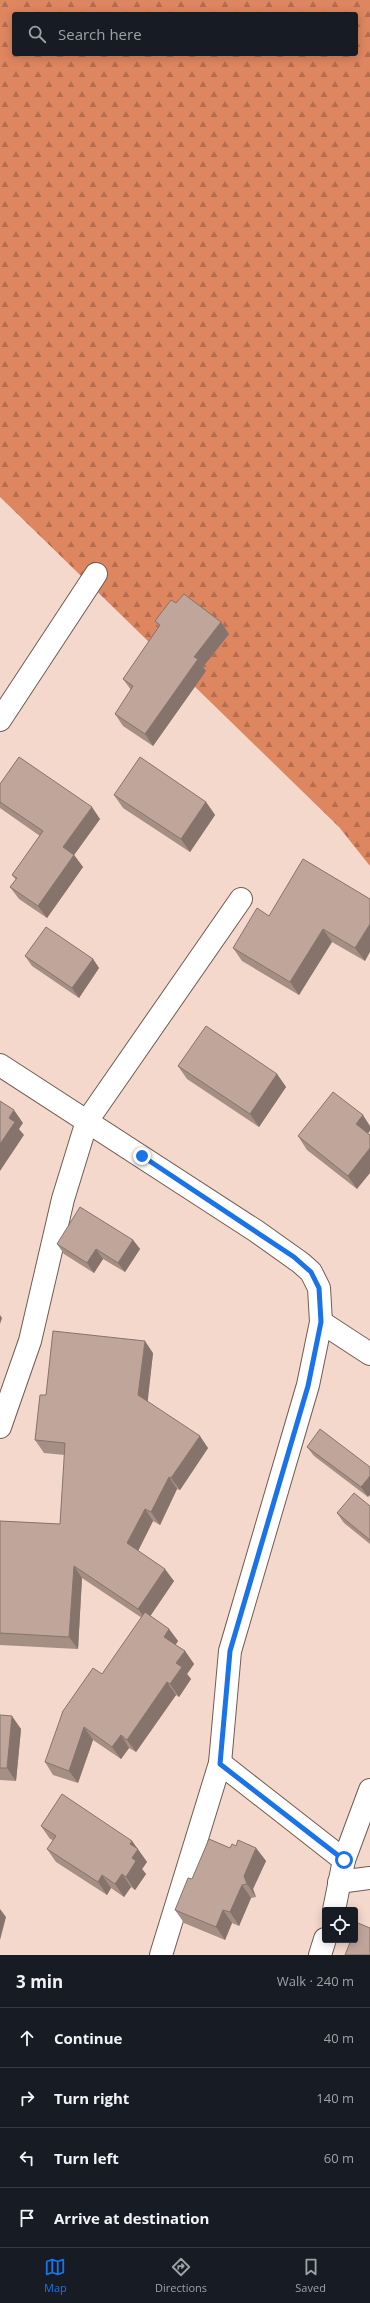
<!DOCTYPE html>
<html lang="en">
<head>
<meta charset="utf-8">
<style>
  body { margin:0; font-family:"Open Sans",sans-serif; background:#242831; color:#f1f3f6 }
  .controls { position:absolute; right:12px; bottom:12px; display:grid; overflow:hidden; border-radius:4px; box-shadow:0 2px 10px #0003 }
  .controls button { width:36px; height:36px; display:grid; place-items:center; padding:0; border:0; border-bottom:1px solid #363941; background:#171b24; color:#f1f3f6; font:20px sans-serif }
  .stop { position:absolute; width:12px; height:12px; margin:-9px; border:3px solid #1a73e8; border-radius:50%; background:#fff }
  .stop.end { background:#1a73e8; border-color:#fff; box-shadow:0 1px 4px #0008 }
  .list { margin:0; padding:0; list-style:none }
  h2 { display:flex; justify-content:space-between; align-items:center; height:52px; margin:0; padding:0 16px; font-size:17px }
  h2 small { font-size:13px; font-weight:400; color:#9ea1a6 }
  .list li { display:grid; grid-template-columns:26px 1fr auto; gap:12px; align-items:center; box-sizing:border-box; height:60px; padding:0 16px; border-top:1px solid #363941 }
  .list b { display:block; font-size:15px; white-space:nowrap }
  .list em { font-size:13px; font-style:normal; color:#9ea1a6 }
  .icon { flex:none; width:22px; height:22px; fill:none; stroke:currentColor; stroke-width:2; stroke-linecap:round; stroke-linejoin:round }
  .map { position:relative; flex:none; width:370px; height:1955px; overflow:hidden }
  .search { position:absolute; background:#171b24; box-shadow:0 2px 10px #0003; left:12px; right:12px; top:12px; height:44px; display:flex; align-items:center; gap:10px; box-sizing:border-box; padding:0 14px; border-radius:4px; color:#9ea1a6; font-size:15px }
  .sheet { height:292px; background:#171b24 }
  nav { display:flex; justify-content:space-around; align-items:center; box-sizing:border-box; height:56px; border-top:1px solid #363941; background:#171b24; font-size:11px; color:#9ea1a6 }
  nav a { display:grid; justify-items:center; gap:2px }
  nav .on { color:#1a73e8 }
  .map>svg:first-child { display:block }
</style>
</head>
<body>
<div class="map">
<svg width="370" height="1955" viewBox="0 0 370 1955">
  <defs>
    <pattern id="forest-firs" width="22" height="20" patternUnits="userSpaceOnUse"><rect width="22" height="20" fill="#de8660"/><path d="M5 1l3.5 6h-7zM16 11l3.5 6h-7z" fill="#b46d4e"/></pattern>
  </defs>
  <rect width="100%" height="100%" fill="#f4d8cc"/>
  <path fill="url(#forest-firs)" fill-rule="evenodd" d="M0 0H370V866L339 827 0 497ZM14 14H356V54H14Z"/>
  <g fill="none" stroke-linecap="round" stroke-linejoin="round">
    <g stroke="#725b51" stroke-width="24">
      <g id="minor">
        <path d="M0 720 96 574"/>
        <path d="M0 1065 256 1231 301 1263 311 1272 319 1288 321 1322 308 1385 230 1651 220 1763 161 1955"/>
        <path d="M321 1322 370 1354"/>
        <path d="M0 1427 30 1341 63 1199 87 1121 241 899"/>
        <path d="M220 1763 344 1860"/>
        <path d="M339 1882 370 1878"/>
        <path d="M334 1910 344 1860 370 1790"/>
        <path d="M320 1955 325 1939"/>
      </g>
    </g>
    <use href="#minor" stroke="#fff" stroke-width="22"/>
  </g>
  <g fill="#a58e84">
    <path d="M176 603 221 622 229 634 203 667 206 671 153 746 123 726 115 714 131 690 123 679 159 627 155 621Z"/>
    <path d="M0 784 100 819 74 855 83 867 47 918 19 899 10 887 16 880 12 875 40 836 0 808Z"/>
    <path d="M114 795 206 802 215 815 190 852 123 808Z"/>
    <path d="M370 899 365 961 332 942 299 995 242 961 233 948 269 916Z"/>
    <path d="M25 956 93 959 99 968 79 998 32 966Z"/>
    <path d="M178 1066 277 1074 286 1087 259 1127 187 1079Z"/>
    <path d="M368 1134 357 1189 307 1150 298 1136Z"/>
    <path d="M133 1240 140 1249 125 1272 103 1259 94 1273 64 1254 57 1244Z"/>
    <path d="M153 1353 147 1402 208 1448 180 1490 177 1489 160 1525 153 1521 138 1551 174 1581 150 1616 169 1629 178 1641 175 1645 185 1651 194 1664 187 1674 191 1679 179 1697 176 1695 136 1752 129 1748 121 1759 93 1740 78 1783 53 1775 45 1762 102 1674 142 1618 82 1578 78 1649 0 1645V1521L60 1524 65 1455 44 1453 35 1440 46 1395Z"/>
    <path d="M307 1447 370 1467 368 1497 314 1456Z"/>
    <path d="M370 1506V1544L344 1523 337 1513Z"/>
    <path d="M0 1715 21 1729 16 1781 0 1780Z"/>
    <path d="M41 1826 132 1841 147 1862 142 1869 146 1874 135 1890 131 1887 124 1897 111 1888 107 1895 56 1862 47 1849 53 1840 50 1839Z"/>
    <path d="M236 1846 256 1848 266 1861 253 1889 256 1897 251 1898 239 1926 232 1923 225 1940 184 1923 175 1910 192 1879Z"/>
  </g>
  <g fill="#86746c">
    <path d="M221 622 229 634 203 667 206 671 153 746 145 734 194 657Z"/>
    <path d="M206 802 215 815 190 852 181 839Z"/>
    <path d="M92 807 100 819 74 855 83 867 47 918 38 906 63 847Z"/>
    <path d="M370 924V952L365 961 355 948Z"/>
    <path d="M323 929 332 942 299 995 290 982Z"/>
    <path d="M93 959 99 968 79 998 72 988Z"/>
    <path d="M277 1074 286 1087 259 1127 250 1114Z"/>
    <path d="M14 1110 23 1123 19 1129 24 1135 0 1171V1144L9 1118Z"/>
    <path d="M363 1115 370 1126V1131L365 1137 356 1124Z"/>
    <path d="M370 1148V1173L357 1189 348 1176Z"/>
    <path d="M133 1240 140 1249 125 1272 118 1263Z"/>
    <path d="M96 1249 103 1259 94 1273 87 1263Z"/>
    <path d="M0 1315 2 1318 0 1324Z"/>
    <path d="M145 1341 153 1353 147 1408 138 1395Z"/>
    <path d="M200 1436 208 1448 180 1490 171 1478Z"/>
    <path d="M370 1476V1495L368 1497 361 1487Z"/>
    <path d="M169 1477 177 1489 160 1525 151 1512Z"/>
    <path d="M145 1509 153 1521 136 1555 127 1543Z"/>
    <path d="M74 1566 82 1578 78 1649 69 1637Z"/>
    <path d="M165 1569 174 1581 147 1621 138 1609Z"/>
    <path d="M169 1629 178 1641 173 1649 164 1637Z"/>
    <path d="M185 1651 194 1664 187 1674 191 1679 179 1697 170 1684 176 1663Z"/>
    <path d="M167 1682 176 1695 136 1752 127 1740Z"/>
    <path d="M12 1716 21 1729 16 1781 7 1768Z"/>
    <path d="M84 1727 93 1740 78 1783 69 1771Z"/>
    <path d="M121 1735 129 1748 121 1759 112 1747Z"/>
    <path d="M132 1841 147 1862 142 1869 146 1874 135 1890 126 1877 130 1844Z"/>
    <path d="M256 1848 266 1861 253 1889 256 1897 247 1884 244 1876Z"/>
    <path d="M122 1874 131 1887 124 1897 115 1884Z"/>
    <path d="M102 1875 111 1888 107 1895 98 1882Z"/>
    <path d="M242 1885 251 1898 239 1926 230 1912Z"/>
    <path d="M0 1909 6 1917 0 1940Z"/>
    <path d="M223 1910 232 1923 225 1940 216 1927Z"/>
  </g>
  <g fill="#c0a59a" stroke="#86746c">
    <path d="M184 594 221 622 194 657 198 659 145 734 115 714 133 686 123 679 160 625 155 621 171 600 176 603Z"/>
    <path d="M19 757 92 807 63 847 74 855 38 906 10 887 17 878 12 875 43 831 0 802V784Z"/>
    <path d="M140 757 206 802 181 839 114 795Z"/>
    <path d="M303 859 370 899V924L355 948 323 929 290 982 233 948 257 908 269 916Z"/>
    <path d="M46 927 93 959 72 988 25 956Z"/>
    <path d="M206 1026 277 1074 250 1114 178 1066Z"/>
    <path d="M333 1092 363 1115 356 1124 370 1135V1148L348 1176 298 1136Z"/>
    <path d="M0 1101 14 1110 9 1118 15 1122 0 1144Z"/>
    <path d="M80 1207 133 1240 118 1263 96 1249 87 1263 57 1244Z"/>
    <path d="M53 1331 145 1341 138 1395 200 1436 171 1478 169 1477 151 1512 145 1509 127 1543 165 1569 138 1609 74 1566 69 1637 0 1633V1521L60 1524 65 1443 35 1440 40 1395H46Z"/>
    <path d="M320 1429 370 1467V1476L361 1487 307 1447Z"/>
    <path d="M354 1493 370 1506V1540L337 1513Z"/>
    <path d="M145 1612 169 1629 164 1637 185 1651 176 1663 182 1667 170 1684 167 1682 127 1740 121 1735 112 1747 84 1727 69 1771 45 1762 63 1711 93 1668 102 1674Z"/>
    <path d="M0 1715 12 1716 7 1768H0Z"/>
    <path d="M62 1794 132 1841 130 1844 138 1849 132 1858 136 1861 126 1877 122 1874 115 1884 102 1875 98 1882 47 1849 56 1836 41 1826Z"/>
    <path d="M209 1839 230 1848 232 1844 236 1846 238 1840 256 1848 244 1876 247 1884 242 1885 230 1912 223 1910 216 1927 175 1910 188 1878 192 1879Z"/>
    <path d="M358 1923 370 1928V1955H345L351 1940H355V1929Z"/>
  </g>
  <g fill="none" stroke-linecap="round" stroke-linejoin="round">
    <path stroke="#1a73e8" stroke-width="5" d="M142 1156 294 1257 311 1272 319 1288 321 1322 308 1386 230 1651 220 1764 344 1860"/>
  </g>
</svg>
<div class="controls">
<button><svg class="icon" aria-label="locate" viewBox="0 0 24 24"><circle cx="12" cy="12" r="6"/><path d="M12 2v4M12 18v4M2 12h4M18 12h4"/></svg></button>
</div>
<div class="stop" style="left:344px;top:1860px"></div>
<div class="stop end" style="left:142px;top:1156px"></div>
<div class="search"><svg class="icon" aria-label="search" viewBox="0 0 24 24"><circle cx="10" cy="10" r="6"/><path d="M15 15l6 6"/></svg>Search here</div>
</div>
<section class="sheet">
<h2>3 min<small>Walk · 240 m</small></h2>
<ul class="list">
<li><svg class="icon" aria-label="ahead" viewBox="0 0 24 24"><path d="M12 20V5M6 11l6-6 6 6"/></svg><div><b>Continue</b></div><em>40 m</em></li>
<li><svg class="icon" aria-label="right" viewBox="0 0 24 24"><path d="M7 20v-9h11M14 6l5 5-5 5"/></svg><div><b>Turn right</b></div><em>140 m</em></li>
<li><svg class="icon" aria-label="left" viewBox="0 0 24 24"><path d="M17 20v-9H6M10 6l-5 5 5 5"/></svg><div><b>Turn left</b></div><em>60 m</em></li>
<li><svg class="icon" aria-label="arrive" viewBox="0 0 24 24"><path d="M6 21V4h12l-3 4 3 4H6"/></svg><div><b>Arrive at destination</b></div></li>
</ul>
</section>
<nav>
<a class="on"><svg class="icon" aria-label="map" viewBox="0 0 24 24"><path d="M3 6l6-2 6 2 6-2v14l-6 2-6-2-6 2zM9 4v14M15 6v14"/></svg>Map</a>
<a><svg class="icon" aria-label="directions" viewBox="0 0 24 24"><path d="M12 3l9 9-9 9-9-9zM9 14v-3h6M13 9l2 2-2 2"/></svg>Directions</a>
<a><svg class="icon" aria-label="saved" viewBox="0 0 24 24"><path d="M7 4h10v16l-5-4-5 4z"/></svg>Saved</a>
</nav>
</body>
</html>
